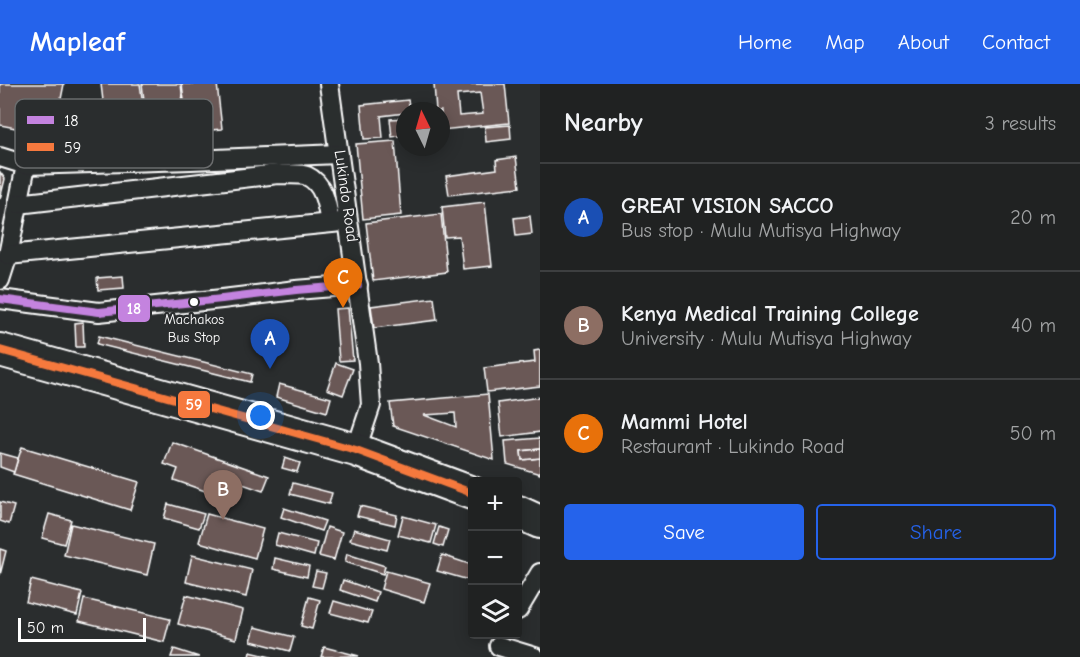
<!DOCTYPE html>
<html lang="en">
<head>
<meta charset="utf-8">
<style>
  body { margin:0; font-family:"Comic Neue",sans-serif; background:#2d2f2f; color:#f1f3f6 }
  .controls { position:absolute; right:18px; bottom:18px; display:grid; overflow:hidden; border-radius:6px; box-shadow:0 3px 15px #0003 }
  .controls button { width:54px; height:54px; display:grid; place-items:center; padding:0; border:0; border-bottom:2px solid #3d3f40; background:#202222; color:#f1f3f6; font:30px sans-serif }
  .compass { position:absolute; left:396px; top:18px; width:54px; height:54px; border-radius:50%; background:#202222; box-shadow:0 3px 15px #0003; rotate:355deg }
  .scale { position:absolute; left:18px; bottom:15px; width:128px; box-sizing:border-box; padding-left:6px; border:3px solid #fff; border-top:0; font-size:16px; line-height:21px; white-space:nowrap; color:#fff; -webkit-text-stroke:4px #2a2d2e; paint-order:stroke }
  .you { position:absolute; left:261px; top:332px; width:21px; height:21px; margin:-15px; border:4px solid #fff; border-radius:50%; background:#1a73e8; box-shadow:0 0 0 9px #1a73e833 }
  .badge { display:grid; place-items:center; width:39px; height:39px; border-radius:50%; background:#2563eb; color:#fff; font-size:20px; font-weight:700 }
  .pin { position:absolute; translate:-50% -50px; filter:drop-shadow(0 2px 3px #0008) }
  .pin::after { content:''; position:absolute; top:32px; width:21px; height:18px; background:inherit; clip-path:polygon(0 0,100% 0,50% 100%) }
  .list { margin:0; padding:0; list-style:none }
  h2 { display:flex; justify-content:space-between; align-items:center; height:78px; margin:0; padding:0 24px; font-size:26px }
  h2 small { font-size:20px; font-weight:400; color:#a2a4a5 }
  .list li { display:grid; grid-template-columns:39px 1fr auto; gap:18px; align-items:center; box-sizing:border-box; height:108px; padding:0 24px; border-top:2px solid #3d3f40 }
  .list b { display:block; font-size:22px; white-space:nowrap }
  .list p { margin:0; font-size:20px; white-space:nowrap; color:#a2a4a5 }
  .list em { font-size:20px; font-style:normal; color:#a2a4a5 }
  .actions { display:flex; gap:12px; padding:18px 24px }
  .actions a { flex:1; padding:14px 0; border:2px solid #2563eb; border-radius:6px; text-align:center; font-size:21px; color:#2563eb }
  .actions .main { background:#2563eb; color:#fff }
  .icon { flex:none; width:33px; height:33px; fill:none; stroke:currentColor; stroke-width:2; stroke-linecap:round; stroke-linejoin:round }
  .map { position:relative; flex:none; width:540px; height:573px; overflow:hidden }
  header { display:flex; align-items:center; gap:36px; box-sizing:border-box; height:84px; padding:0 30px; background:#2563eb; color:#fff }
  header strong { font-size:28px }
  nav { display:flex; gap:33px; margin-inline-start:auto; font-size:21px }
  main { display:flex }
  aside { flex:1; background:#202222 }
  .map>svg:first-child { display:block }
</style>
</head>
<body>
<header>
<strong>Mapleaf</strong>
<nav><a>Home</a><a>Map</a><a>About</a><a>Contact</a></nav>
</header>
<main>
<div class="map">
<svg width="540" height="573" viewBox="0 0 540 573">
  <rect width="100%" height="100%" fill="#2a2d2e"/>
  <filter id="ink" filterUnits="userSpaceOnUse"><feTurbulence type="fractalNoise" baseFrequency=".0167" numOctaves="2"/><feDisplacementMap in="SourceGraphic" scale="12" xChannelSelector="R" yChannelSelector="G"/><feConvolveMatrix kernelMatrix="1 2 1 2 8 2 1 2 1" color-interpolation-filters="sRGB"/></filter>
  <g filter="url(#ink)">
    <g fill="#6b5857" stroke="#fff" stroke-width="1.5" fill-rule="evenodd">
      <path d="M0 0H64L52 60 39 57 43 35 39 34 36 48 0 41Z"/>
      <path d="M101 0H140L143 20 104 25Z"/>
      <path d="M142 0H181L185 37 147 41Z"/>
      <path d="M182 0H217L222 45 188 48Z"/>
      <path d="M434 0H505L509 39 441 46V27H436ZM480 9 483 30 459 32 457 11Z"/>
      <path d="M408 16 410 27H405V29L381 32 383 54 364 55 361 21Z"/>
      <path d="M405 34V51L392 53 390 35Z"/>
      <path d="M510 41 511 55 486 58 485 43Z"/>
      <path d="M395 57 401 131 363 135 356 60Z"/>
      <path d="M516 73 520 103 449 111 446 92 497 85 496 76Z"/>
      <path d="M0 88 5 95 0 115Z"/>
      <path d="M485 118 492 182 463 185 459 152 445 153 442 123Z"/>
      <path d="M441 130 447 188 373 197 366 139Z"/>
      <path d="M530 132 532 150 516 152 514 134Z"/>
      <path d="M123 192 124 204 98 206 97 194Z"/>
      <path d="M434 214 437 236 374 244 371 222Z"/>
      <path d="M348 224 353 276 339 277 335 225Z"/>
      <path d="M83 238 84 263H76L75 239Z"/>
      <path d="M99 252 252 290 250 298 97 260Z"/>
      <path d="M540 266V302L487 308 484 284 535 278 534 267Z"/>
      <path d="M336 279 353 285 343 311 327 305Z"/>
      <path d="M279 300 331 314 327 328 276 313Z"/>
      <path d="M488 310 494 376 393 342 390 319ZM455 329 456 343 424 331Z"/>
      <path d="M540 313V348L502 353 498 319Z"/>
      <path d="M540 354V365L521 367 522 376 540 374V390L507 380 505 357Z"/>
      <path d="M172 358 269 392 263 407 231 396 225 414 174 396 178 385 164 380Z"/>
      <path d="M22 363 139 398 130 426 13 390Z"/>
      <path d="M540 365V374L522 376 521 367Z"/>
      <path d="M0 369 18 374 14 388 0 383Z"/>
      <path d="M285 374 300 379 297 388 282 384Z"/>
      <path d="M293 399 332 409 329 420 290 410Z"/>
      <path d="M0 418 14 422 9 440 0 437Z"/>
      <path d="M168 420 204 430 199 444 164 434Z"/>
      <path d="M360 422 397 431 395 441 357 432Z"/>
      <path d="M284 424 325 437 321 447 281 433Z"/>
      <path d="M49 430 71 436 64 460 42 454Z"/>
      <path d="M207 430 263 445 255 474 199 458Z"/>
      <path d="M403 432 436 441 431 459 398 451Z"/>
      <path d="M71 440 154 460 147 491 64 471Z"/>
      <path d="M327 443 342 448 334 476 319 472Z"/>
      <path d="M439 443 448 446 443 463 434 460Z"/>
      <path d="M354 445 390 455 387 466 350 456Z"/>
      <path d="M278 449 317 459 314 472 275 461Z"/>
      <path d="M0 465 6 467 0 491Z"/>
      <path d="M347 470 385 482 383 490 345 478Z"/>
      <path d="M192 471 252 486 246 513 186 498Z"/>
      <path d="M442 471 472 481V497L437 487Z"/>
      <path d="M275 474 309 482 307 493 273 485Z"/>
      <path d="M316 487 326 489 322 504 312 502Z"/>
      <path d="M386 487 430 499 424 518 381 505Z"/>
      <path d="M31 496 82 509 77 531 26 518Z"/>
      <path d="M343 496 378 508 375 518 340 506Z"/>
      <path d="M186 511 243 526 236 555 178 540Z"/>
      <path d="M309 513 320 516 312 545 301 542Z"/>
      <path d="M84 515 170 535 164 558 79 537Z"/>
      <path d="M334 517 372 528 368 539 330 529Z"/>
      <path d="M255 543 294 553 290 567 251 557Z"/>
      <path d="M324 563 359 572 321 573Z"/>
      <path d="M174 565 199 573H171Z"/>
      <path d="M250 568 271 573H249Z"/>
    </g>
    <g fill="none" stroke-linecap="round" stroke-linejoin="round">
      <g stroke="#fff" stroke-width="22">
        <g id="street">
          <path d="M329 0 368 279 371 321 356 366"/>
          <path d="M0 73 26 81 8 171 0 196"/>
          <path d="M26 81 191 76 339 70"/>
          <path d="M18 120 278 90C286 91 300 89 307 92 325 100 327 123 330 139"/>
          <path d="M8 171 342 138"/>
          <path d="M0 215 99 228 222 215 296 206 358 201"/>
          <path d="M518 526 540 489"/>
          <path d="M499 562 535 573"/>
        </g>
      </g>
      <g stroke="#fff" stroke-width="36">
        <g id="highway">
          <path d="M0 266 356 366 472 409"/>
          <path d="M518 428 540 438"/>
        </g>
      </g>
      <use href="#street" stroke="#2a2d2e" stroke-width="18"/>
      <use href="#highway" stroke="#2a2d2e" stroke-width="32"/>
      <g stroke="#2a2d2e" stroke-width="12">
        <path id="bus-1" d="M0 215 99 228 222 215 296 206 358 201"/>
      </g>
      <g stroke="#2a2d2e" stroke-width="12">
        <path id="bus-2" d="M0 266 356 366 472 409"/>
      </g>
      <use href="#bus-1" stroke="#c483df" stroke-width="8"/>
      <use href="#bus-2" stroke="#f6793e" stroke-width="8"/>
    </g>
  </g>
  <circle fill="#fff" stroke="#2a2d2e" stroke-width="2" cx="194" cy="218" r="5"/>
  <g text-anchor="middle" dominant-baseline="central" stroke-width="4.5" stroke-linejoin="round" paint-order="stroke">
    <g font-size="14" fill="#fff" stroke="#2a2d2e">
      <text x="194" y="235">Machakos<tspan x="194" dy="18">Bus Stop</tspan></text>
    </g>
    <g font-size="16" fill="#fff" stroke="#2a2d2e">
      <text transform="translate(346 112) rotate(82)">Lukindo Road</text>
    </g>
  </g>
  <rect x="15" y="15" width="198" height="69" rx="9" fill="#2a2d2e" stroke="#6a6c6d" stroke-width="1.5"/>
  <rect x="27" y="32" width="27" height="8" fill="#c483df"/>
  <rect x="27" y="59" width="27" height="8" fill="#f6793e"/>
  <g font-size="16" fill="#fff">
    <text x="64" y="42">18</text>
    <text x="64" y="69">59</text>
  </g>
  <g stroke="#2a2d2e" stroke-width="2">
    <rect x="117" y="210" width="34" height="29" rx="6" fill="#c483df"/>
    <rect x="177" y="306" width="34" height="29" rx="6" fill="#f6793e"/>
  </g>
  <g font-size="16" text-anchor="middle" font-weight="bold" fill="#fff">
    <text x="134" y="230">18</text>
    <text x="194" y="326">59</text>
  </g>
</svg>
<div class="controls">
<button>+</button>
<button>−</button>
<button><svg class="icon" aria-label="layers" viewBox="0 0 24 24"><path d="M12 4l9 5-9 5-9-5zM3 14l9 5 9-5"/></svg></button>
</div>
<svg class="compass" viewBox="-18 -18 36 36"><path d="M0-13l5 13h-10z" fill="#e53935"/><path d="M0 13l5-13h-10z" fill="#a2a4a5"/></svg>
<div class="scale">50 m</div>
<div class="you"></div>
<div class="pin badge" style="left:270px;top:285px;background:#1a4fb4">A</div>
<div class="pin badge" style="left:223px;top:436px;background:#8d6e63">B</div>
<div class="pin badge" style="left:343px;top:224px;background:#e8710a">C</div>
</div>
<aside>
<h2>Nearby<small>3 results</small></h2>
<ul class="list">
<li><span class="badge" style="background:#1a4fb4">A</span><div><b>GREAT VISION SACCO</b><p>Bus stop · Mulu Mutisya Highway</p></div><em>20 m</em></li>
<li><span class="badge" style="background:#8d6e63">B</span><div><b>Kenya Medical Training College</b><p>University · Mulu Mutisya Highway</p></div><em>40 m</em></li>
<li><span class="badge" style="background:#e8710a">C</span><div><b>Mammi Hotel</b><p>Restaurant · Lukindo Road</p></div><em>50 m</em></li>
</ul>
<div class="actions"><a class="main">Save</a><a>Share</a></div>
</aside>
</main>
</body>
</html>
